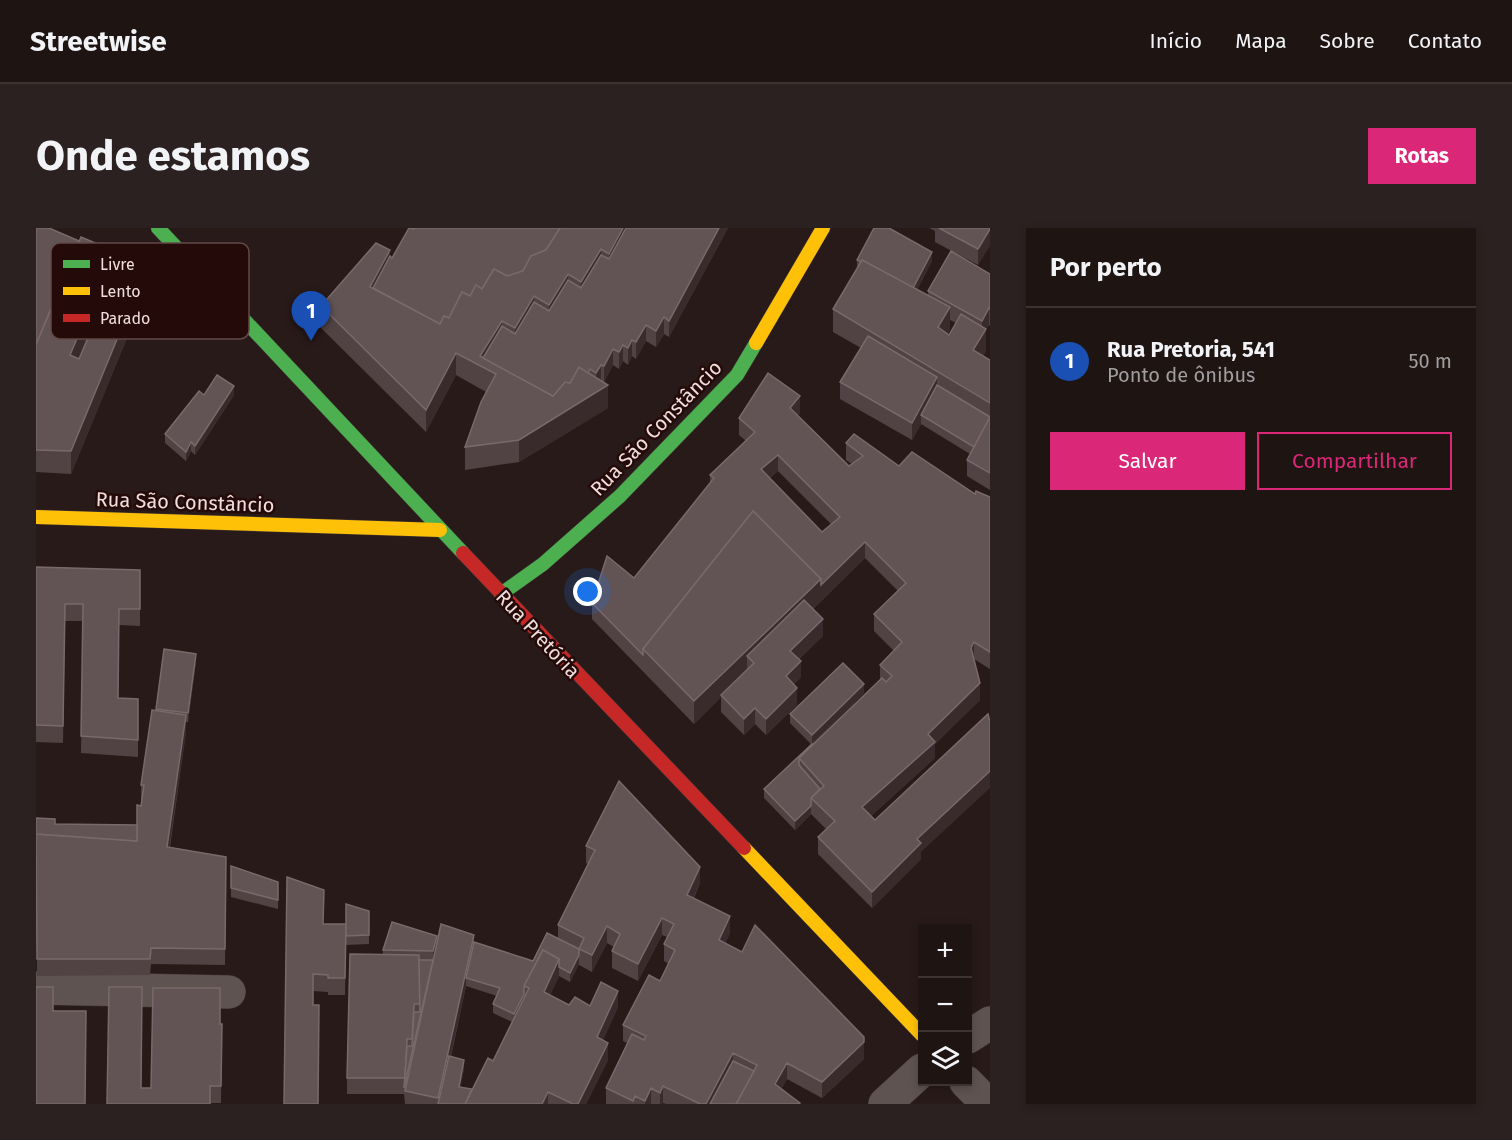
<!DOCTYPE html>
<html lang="pt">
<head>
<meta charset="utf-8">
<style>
  body { margin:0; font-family:"Fira Sans",sans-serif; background:#2b2120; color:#f1f3f6 }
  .controls { position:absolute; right:18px; bottom:18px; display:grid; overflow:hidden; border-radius:0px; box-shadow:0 3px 9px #0003 }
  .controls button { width:54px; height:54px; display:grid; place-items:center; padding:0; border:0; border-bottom:2px solid #3c3332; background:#1e1412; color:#f1f3f6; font:30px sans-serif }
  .you { position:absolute; left:552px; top:364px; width:21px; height:21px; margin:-15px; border:4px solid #fff; border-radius:50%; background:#1a73e8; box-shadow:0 0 0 9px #1a73e833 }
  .badge { display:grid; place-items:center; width:39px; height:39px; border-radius:50%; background:#db2777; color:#fff; font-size:20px; font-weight:700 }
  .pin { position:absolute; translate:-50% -50px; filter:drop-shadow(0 2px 3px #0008) }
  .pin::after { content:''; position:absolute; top:32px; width:21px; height:18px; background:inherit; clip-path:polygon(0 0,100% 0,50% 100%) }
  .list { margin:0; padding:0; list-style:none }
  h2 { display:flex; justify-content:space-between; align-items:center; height:78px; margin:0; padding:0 24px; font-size:26px }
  h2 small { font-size:20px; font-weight:400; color:#a19e9f }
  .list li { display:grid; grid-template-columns:39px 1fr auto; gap:18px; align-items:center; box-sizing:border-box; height:108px; padding:0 24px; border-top:2px solid #3c3332 }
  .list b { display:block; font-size:22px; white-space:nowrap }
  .list p { margin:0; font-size:20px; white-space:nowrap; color:#a19e9f }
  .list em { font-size:20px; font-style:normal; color:#a19e9f }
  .actions { display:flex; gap:12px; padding:18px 24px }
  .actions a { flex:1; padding:14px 0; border:2px solid #db2777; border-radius:0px; text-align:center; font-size:21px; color:#db2777 }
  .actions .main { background:#db2777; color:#fff }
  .icon { flex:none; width:33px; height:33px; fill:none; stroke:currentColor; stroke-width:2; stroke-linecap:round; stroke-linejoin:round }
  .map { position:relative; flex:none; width:954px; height:876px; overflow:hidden; border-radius:0px }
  header { display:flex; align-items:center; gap:36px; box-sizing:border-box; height:84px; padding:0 30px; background:#1e1412; border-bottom:2px solid #3c3332 }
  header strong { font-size:28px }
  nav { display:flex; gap:33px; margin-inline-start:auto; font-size:21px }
  .intro { display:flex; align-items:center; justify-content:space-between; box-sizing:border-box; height:144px; padding:0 36px }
  h1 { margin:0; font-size:42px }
  .button { padding:15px 27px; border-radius:0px; background:#db2777; color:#fff; font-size:21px; font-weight:700 }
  main { display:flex; gap:36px; padding:0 36px }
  aside { flex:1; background:#1e1412; border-radius:0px; box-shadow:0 3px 9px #0003 }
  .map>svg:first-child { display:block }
</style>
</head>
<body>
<header>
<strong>Streetwise</strong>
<nav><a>Início</a><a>Mapa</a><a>Sobre</a><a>Contato</a></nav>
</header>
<div class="intro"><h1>Onde estamos</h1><a class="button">Rotas</a></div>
<main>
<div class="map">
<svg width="954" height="876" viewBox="0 0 954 876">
  <rect width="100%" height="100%" fill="#281a18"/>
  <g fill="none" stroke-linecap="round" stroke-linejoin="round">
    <g stroke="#413534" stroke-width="34">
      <g id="street">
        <path d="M0 760 193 764"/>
        <path d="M932 809 954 795"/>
        <path d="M930 854 952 876"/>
        <path d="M849 876 886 842"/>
      </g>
    </g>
    <g stroke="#413534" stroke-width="15">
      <g id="fast">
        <path d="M122 0 427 325"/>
        <path d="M465 366 507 336 584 268 701 147 720 115"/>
      </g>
    </g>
    <g stroke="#413534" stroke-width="15">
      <g id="slow">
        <path d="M720 115 787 0"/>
        <path d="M0 289 404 302"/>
        <path d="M708 620 886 807"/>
      </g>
    </g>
    <g stroke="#413534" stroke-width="15">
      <path id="jam" d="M427 325 708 620"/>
    </g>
    <use href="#street" stroke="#5f5352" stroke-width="33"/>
    <use href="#fast" stroke="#4caf50" stroke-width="14"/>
    <use href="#slow" stroke="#ffc107" stroke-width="14"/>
    <use href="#jam" stroke="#c62828" stroke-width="14"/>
  </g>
  <g fill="#514344" fill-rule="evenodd">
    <path d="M0 0 78 46 42 131 98 93 35 246 0 244Z"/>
    <path d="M378 0H692L633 109 628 106 620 119 610 113 600 131 596 128 592 137 587 133 583 141 577 137 568 154 572 180 483 234 429 242V219L450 164 420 147 390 204 285 100V78L354 28 356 30Z"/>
    <path d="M893 0H954L942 37 899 14V3Z"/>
    <path d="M821 32 896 33 881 62 892 67V63L954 46V98L953 97 950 101V123L947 128 954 132V262L931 248V232L934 226 885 196 876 212 804 171V154L825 120 797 104V81L821 41ZM914 92 920 95 913 107 911 106 914 102Z"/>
    <path d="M168 167H198L159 227 155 223 150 233 129 215V206Z"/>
    <path d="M764 185 761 188 813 238 816 236 810 232V215L863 238 939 266 954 269V441L938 431 944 472 899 516V530L835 588 839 592 885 624V631L836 680 782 626V609L790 601 775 586 759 602 728 570V561L775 516 754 495V486L828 465 777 516 844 452V437L858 423 838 403V386L862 363 829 330 777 381 787 408 763 431 765 449 758 456 761 477 730 507 719 496 708 507 685 484V469L658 496 556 391V375L598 350 674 255V247L710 213 703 207V190ZM742 243 795 296 786 304 734 250Z"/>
    <path d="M0 339 104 342V398L83 397 82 470 102 471V529L45 525 47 393H29L27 515 0 514Z"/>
    <path d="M128 421 160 434 152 494H150V504L134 619 190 629 189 737 115 736 114 747 1 748 0 590 19 596 101 597 105 578V557L120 483Z"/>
    <path d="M550 618 664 655 658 670 694 705 689 716 828 831 786 870 751 851 745 861 764 876H630L627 875 626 876H570V860L591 815 587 813V797L624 753 633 736 628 733V716L631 709 626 707 602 753 576 740V723L578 719 571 715 556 744 543 737V736L534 754 523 748 514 767 533 777 582 779 567 812 572 832 550 876H369L368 866H311V850L347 727V722L438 714 497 733 522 711V697L552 636 550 635ZM430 758 461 768 457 776V785L476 794 457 833 436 861 424 859 428 841 415 829Z"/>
    <path d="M195 638 242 654V681L195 669Z"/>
    <path d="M333 683V716L310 717V712L309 767H292V764L277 763 248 876 287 696H310Z"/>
    <path d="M184 796H186L185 875 71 876 105 860H115Z"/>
  </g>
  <g fill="#392b2c">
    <path d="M587 0H599L573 48V26Z"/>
    <path d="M683 0H692L633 109V93Z"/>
    <path d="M954 1V18L942 37V21Z"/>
    <path d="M565 21V43L545 76V54Z"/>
    <path d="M354 22V45L341 68 334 59Z"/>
    <path d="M78 23V46L34 150V127Z"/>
    <path d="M896 24V33L876 71V62Z"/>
    <path d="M532 46V69L513 99V77Z"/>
    <path d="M498 68V90L479 123V100Z"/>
    <path d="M98 70V93L35 246V223Z"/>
    <path d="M914 79V102L902 122V99Z"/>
    <path d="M953 80V97L950 101V123L937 145V122L946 108V93Z"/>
    <path d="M628 89V106L620 119V103Z"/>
    <path d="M466 93V115L444 134V128Z"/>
    <path d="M610 97V113L600 131V114Z"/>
    <path d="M596 112V128L592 137V120Z"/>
    <path d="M587 117V133L583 141V124Z"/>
    <path d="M577 121V137L568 155V138Z"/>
    <path d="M420 125V147L390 204V182Z"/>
    <path d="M565 137V153L560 161V145Z"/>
    <path d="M901 149V166L885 187V196L876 212V195Z"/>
    <path d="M572 157V180L483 234V212Z"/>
    <path d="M198 158V167L159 227V218Z"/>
    <path d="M764 168V185L754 197V180Z"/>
    <path d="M155 214V223L150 233V224Z"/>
    <path d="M742 227V243L725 257V241Z"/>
    <path d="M829 314V330L718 438V435L711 428V444L685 467V469L658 496V473L785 351Z"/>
    <path d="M787 391V408L754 439V423Z"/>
    <path d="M938 414V431L935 420Z"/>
    <path d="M160 426V434L152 494V485Z"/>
    <path d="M765 433V449L750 464V448Z"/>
    <path d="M944 455V472L899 516V530L826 596V579L892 506Z"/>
    <path d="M828 456V465L776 516V507Z"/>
    <path d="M761 460V477L730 507V491Z"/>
    <path d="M719 480V496L708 507V491Z"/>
    <path d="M150 487V504L131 635V619Z"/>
    <path d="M954 543V560L885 624V631L836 680V664L881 611Z"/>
    <path d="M775 578V586L759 602V593Z"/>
    <path d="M664 639V655L651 683V667Z"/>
    <path d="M694 688V705L683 729V712Z"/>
    <path d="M626 690V707L602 753V736Z"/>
    <path d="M571 698V715L556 744V727Z"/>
    <path d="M438 707V723L430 750V758L404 876H402V870Z"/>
    <path d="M401 708V717L397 731V723Z"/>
    <path d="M543 727V736L534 754V745Z"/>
    <path d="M523 731V748L508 780V764Z"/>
    <path d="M582 763V779L561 826V809Z"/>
    <path d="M488 766V774L478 795V786Z"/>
    <path d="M828 814V831L786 870V854Z"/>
    <path d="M572 815V832L550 876H542Z"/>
    <path d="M697 825V841L679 876H670Z"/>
    <path d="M428 832V841L423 868V859Z"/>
    <path d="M751 835V851L739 873V856Z"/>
    <path d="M627 858V875L626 876H624V865Z"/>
    <path d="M615 860V876H609V873Z"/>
    <path d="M512 864V876H506Z"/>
  </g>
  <g fill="#625355" stroke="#79696a" stroke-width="1.5" fill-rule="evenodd">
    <path d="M0 0H13L43 13 0 117Z"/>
    <path d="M373 0 378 1V0H524L510 22 495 28 487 43 471 48 458 41 446 61 440 57 434 68 426 64 413 90 408 88 404 96 337 60 354 28 356 30Z"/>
    <path d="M524 0H587L573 26 565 21 545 54 532 46 513 77 498 68 479 100 466 93 444 128 517 168 529 154 534 155 543 139 572 157 483 212 429 219 445 174 460 146 420 125 390 182 285 78 340 15 354 22 334 59 404 96 408 88 413 90 426 64 434 68 440 57 446 61 458 41 471 48 487 43 495 28 510 22Z"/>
    <path d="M590 0H683L633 93 628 89 620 103 610 97 600 114 596 112 592 120 587 117 583 124 577 121 568 138 565 137 560 145 554 141 552 145 543 139 534 155 529 154 517 168 447 130 466 98 479 106 498 74 513 83 532 52 545 60 565 27 573 31Z"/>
    <path d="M838 0H853L896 24 877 60 826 32 825 34 821 32Z"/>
    <path d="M903 0H954V1L942 21Z"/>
    <path d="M45 9 78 23 34 127 43 131 73 60 98 70 35 223 0 222V117Z"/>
    <path d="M915 23 954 46V81L953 80 946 93 892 63Z"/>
    <path d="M826 32 914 79 902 99 913 107 925 86 950 101 937 122 954 132V175L797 81Z"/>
    <path d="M832 108 901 149 876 195 804 154Z"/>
    <path d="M732 145 764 168 754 180 813 238 827 228 810 215 818 206 863 238 876 224 939 266 940 263 954 269V424L938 414 935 420 944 455 892 506 899 514 826 579 839 592 952 486 954 494V543L881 611 885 615 836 664 782 609 799 593 775 570 788 558 763 530 846 450 850 454 856 448 844 437 866 414 838 386 870 355 829 314 785 357V351L717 283 607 421V427L556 375 571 328 598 350 678 250 674 247 719 204 703 190ZM742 227 804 289 786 304 725 241Z"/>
    <path d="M181 147 198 158 159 218 155 214 150 224 129 206 163 163 168 167Z"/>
    <path d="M901 157 954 189 938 219 885 187Z"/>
    <path d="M954 189V245L931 232Z"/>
    <path d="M717 283 785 351 658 473 607 421Z"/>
    <path d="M0 339 104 342V381H83L82 470 102 471V512L45 508 47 376H29L27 498 0 497Z"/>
    <path d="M768 372 787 391 754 423 765 433 750 448 761 460 730 491 719 480 708 491 685 467 718 435 711 428Z"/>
    <path d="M128 421 160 426 152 485 120 481Z"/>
    <path d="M807 435 828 456 776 507 754 486Z"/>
    <path d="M116 482 150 487 131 619 190 629 189 721 115 720 114 731H1L0 606 101 613V577L105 578 108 557H105Z"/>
    <path d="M776 516H777L763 530V537L784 561 775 570V578L759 593 728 561Z"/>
    <path d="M583 553 664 639 651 667 694 688 683 712 706 724 719 697 828 809V814L786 854 751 835 739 856 764 875 763 876H700L721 837 697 825 670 876H664L627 858 624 865 615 860 609 873 599 868 597 873 570 860 596 806 608 812 610 808 587 797 613 747 624 753 639 722 628 716 638 696 626 690 602 736 576 723 584 706 571 698 556 727 543 721 548 710 522 697 559 622 550 618Z"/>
    <path d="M0 590 19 591V596L101 597V613L0 606Z"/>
    <path d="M195 638 242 654V672L195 660Z"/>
    <path d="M251 649 288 662 287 696H310L309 750H292V747L277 746V777H283L282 876H248Z"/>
    <path d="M310 676 333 683V707L310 708Z"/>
    <path d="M356 694 401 708 397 723 347 722Z"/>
    <path d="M405 696 438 707 402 870 369 863Z"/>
    <path d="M511 705 543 721V727L534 745 523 739V731L507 722 488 758V766L478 786 457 776 464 760 430 750 438 714 497 733Z"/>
    <path d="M507 722 523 731 508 764 533 777 539 769 554 778 565 754 582 763 561 809 572 815 542 876H537L512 864 506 876H429L452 830 457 833 493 760 488 758Z"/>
    <path d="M314 726 383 727 384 776H378L376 811H371L369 850H311Z"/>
    <path d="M383 732H397L368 860 371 818H376L378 784H384Z"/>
    <path d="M0 759H17V783H50L49 876H0Z"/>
    <path d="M73 759H106L105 860H115L117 760H184V796H186L185 858H174V876H71Z"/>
    <path d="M413 828 428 832 423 859 436 861 429 876H402Z"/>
    <path d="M697 833 718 843 700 876H674Z"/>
  </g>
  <g text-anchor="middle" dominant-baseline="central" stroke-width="5" stroke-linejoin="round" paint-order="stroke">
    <g font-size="20" fill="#f1dedc" stroke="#240b09">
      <text transform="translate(620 200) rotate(-46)">Rua São Constâncio</text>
      <text transform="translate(149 274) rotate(2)">Rua São Constâncio</text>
      <text transform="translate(502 406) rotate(47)">Rua Pretória</text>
    </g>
  </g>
  <rect x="15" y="15" width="198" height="96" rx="9" fill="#240b09" stroke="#624a48" stroke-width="1.5"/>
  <rect x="27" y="32" width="27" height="8" fill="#4caf50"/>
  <rect x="27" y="59" width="27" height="8" fill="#ffc107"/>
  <rect x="27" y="86" width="27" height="8" fill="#c62828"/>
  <g font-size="16" fill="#f1dedc">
    <text x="64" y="42">Livre</text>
    <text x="64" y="69">Lento</text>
    <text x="64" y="96">Parado</text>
  </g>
</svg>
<div class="controls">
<button>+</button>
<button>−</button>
<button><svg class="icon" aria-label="layers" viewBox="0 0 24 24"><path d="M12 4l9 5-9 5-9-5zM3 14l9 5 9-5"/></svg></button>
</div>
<div class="you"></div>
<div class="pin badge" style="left:275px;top:113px;background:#1a4fb4">1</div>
</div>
<aside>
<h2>Por perto<small></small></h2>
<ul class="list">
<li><span class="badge" style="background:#1a4fb4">1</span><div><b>Rua Pretoria, 541</b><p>Ponto de ônibus</p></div><em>50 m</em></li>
</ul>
<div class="actions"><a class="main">Salvar</a><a>Compartilhar</a></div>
</aside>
</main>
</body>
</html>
